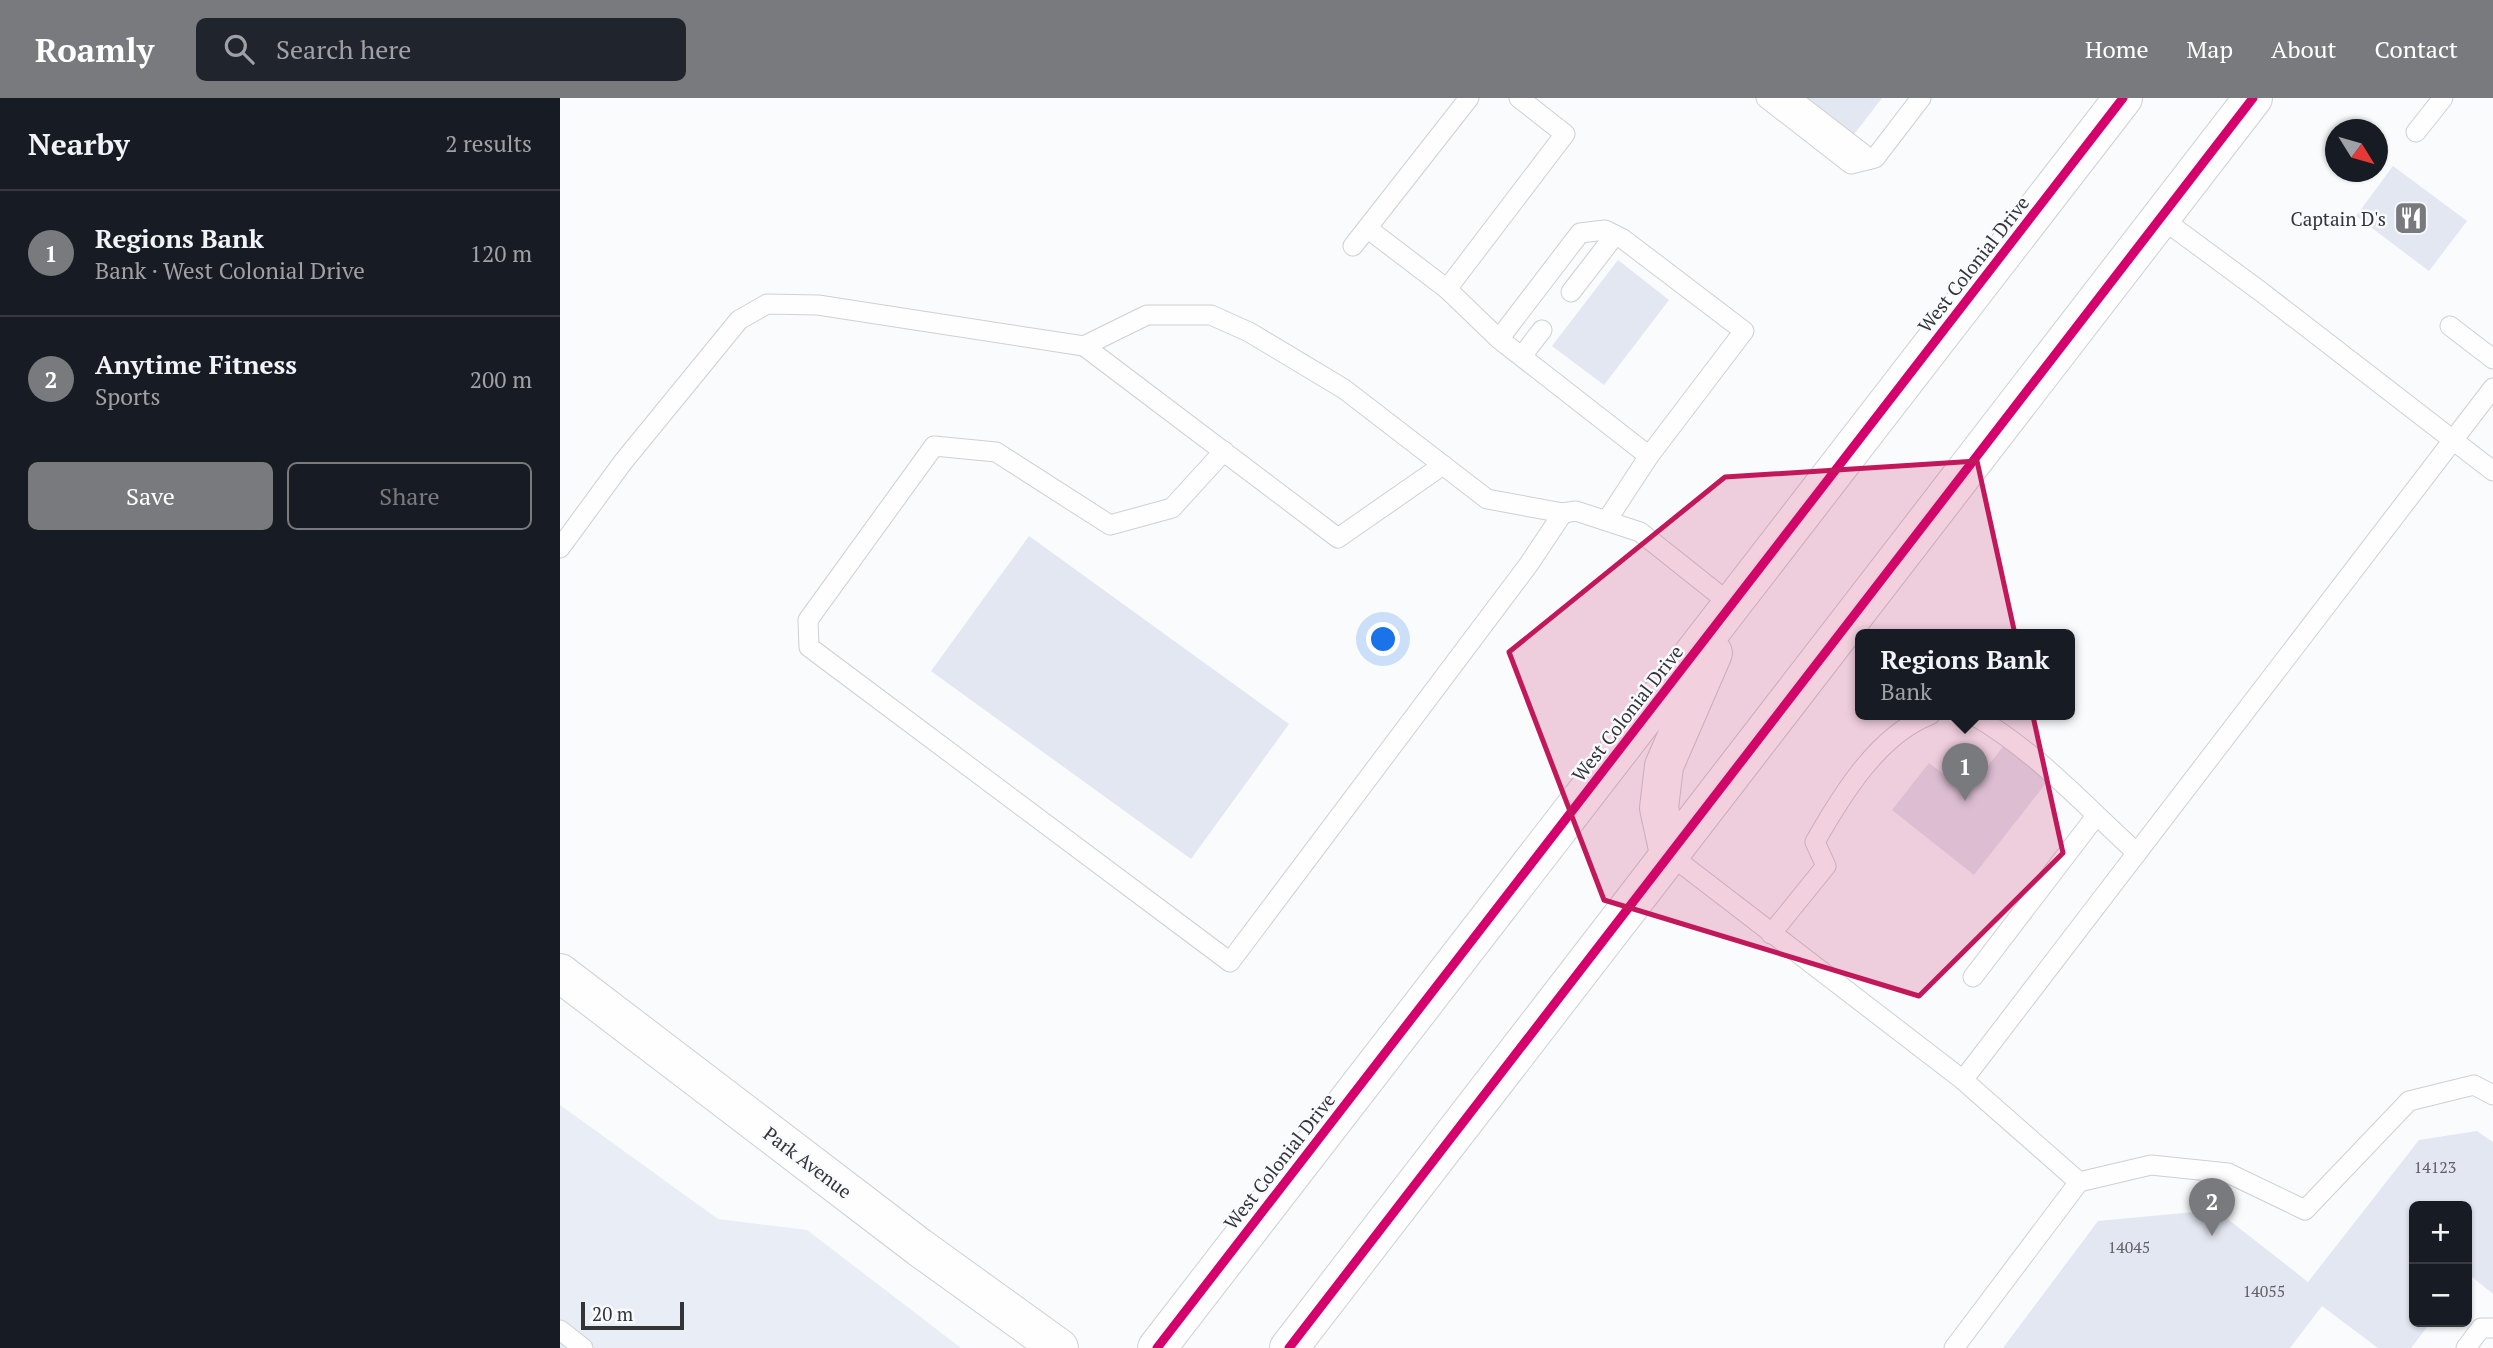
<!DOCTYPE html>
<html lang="en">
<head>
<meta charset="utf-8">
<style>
  body { margin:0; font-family:"PT Serif",serif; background:#20242c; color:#f1f3f6 }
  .controls { position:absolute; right:21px; bottom:21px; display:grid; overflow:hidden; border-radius:10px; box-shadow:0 2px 5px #0004 }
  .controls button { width:63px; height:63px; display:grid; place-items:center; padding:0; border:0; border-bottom:2px solid #363941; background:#171b24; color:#f1f3f6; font:35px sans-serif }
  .compass { position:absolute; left:1765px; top:21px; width:63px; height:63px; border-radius:50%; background:#171b24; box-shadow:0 2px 5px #0004; rotate:127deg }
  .scale { position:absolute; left:21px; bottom:18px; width:103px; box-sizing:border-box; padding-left:7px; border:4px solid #333438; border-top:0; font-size:19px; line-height:24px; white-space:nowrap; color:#333438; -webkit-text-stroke:5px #f8fafe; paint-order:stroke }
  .you { position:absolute; left:824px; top:542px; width:24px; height:24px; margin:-18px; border:5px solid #fff; border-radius:50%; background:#1a73e8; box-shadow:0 0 0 10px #1a73e833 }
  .badge { display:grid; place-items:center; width:46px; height:46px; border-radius:50%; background:#787a7d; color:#fff; font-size:23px; font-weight:700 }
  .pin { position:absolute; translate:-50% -58px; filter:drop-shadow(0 2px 4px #0008) }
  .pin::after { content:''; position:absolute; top:37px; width:24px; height:21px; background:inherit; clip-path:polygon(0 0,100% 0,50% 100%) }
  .popup { position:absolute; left:1295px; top:531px; width:220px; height:91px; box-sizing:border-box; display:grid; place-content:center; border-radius:10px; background:#171b24; filter:drop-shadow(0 2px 5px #0005); font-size:23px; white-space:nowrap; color:#9ea1a6 }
  .popup b { font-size:26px; color:#f1f3f6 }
  .popup::after { content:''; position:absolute; left:50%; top:100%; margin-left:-14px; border:14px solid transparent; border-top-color:#171b24 }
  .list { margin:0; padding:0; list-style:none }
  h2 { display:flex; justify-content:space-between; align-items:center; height:91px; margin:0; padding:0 28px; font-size:30px }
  h2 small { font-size:23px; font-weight:400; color:#9ea1a6 }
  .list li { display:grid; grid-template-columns:46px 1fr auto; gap:21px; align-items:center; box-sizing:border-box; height:126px; padding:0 28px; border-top:2px solid #363941 }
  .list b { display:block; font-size:26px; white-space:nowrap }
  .list p { margin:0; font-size:23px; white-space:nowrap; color:#9ea1a6 }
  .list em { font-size:23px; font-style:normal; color:#9ea1a6 }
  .actions { display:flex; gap:14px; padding:21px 28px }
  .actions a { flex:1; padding:16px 0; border:2px solid #787a7d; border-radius:10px; text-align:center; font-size:24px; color:#787a7d }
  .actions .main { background:#787a7d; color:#fff }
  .icon { flex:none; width:38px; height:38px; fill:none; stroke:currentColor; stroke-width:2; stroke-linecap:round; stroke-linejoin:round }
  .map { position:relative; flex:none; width:1933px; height:1250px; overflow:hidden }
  header { display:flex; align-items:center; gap:42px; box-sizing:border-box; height:98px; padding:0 35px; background:#787a7d; color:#fff }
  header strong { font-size:33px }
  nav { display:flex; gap:38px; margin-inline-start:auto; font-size:24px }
  .search { width:490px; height:63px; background:#20242c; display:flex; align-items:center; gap:18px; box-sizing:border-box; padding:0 24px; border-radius:10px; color:#9ea1a6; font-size:26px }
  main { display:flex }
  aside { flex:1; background:#171b24 }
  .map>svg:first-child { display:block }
</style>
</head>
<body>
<header>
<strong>Roamly</strong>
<div class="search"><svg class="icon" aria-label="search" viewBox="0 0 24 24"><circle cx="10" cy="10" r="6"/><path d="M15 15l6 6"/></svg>Search here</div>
<nav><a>Home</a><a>Map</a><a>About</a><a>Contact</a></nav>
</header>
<main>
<aside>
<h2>Nearby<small>2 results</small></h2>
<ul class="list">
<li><span class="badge">1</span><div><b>Regions Bank</b><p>Bank · West Colonial Drive</p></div><em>120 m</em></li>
<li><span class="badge">2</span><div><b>Anytime Fitness</b><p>Sports</p></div><em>200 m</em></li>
</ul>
<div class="actions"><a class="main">Save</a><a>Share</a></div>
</aside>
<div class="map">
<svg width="1933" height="1250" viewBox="0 0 1933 1250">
  <rect width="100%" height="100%" fill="#f9fbfd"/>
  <path fill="#e9edf5" d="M0 1007 158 1121 247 1132 401 1250H0Z"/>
  <g fill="#e3e7f1">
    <path d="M1241 0H1322L1292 39Z"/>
    <path d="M1833 68 1907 123 1869 173 1796 118Z"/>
    <path d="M1058 162 1109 202 1044 287 992 248Z"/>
    <path d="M469 438 729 626 631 761 371 573Z"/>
    <path d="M1446 645 1490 680 1414 777 1332 712 1369 665 1407 694Z"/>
    <path d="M1917 1033 1933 1044V1196L1907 1175V1108H1854V1224H1871L1851 1250H1818L1762 1208 1730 1250H1443L1538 1123 1656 1112 1748 1184 1859 1042Z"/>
  </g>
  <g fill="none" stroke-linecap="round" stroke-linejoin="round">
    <g stroke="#ced0d3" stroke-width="21">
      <g id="lane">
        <path d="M1206 0 1291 66 1315 60 1361 0"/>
        <path d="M1231 0 1310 61"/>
        <path d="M1856 34 1883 0"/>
        <path d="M1601 120 1700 193 1933 373"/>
        <path d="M807 130 887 191 939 241 1089 358"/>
        <path d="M793 148 909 0"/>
        <path d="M887 191 1005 36 959 0"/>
        <path d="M1011 194 1055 137"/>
        <path d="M1890 228 1933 261"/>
        <path d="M939 241 1020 135 1045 132 1063 141 1184 233 1089 358 1047 422"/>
        <path d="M524 248 778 440 883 367"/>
        <path d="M962 258 982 232"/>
        <path d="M664 353 612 410 550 427 436 354 374 348 248 522 249 549 670 864 969 466 1003 415"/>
        <path d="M0 450 63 364 179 222 207 206 258 207 524 248 587 217H651L689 234 784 291 927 401 1003 415 1016 413 1080 434 1173 508"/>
        <path d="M1413 617C1476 653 1524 707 1577 755"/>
        <path d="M1109 756 1403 982 1519 1084"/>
        <path d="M1211 836 1266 768 1255 744C1281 698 1318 637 1370 617"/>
        <path d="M1413 879 1536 718"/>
        <path d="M1403 982 1933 290"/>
        <path d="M0 1232 23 1250"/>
        <path d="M1394 1250 1519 1084 1591 1067 1668 1075 1745 1112 1849 1003 1914 987 1933 997"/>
        <path d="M1906 1250 1921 1230H1933"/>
      </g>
    </g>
    <g stroke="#ced0d3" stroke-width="40">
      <path id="street" d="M0 875 359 1149 499 1250"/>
    </g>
    <g stroke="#ced0d3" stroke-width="40">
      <g id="highway">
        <path d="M1109 756 1099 710 1104 668 1153 555"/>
        <path d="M597 1250 1563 0"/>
        <path d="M729 1250 1693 0"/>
      </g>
    </g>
    <use href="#lane" stroke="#fefeff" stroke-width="19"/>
    <use href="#street" stroke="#fefeff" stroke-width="38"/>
    <use href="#highway" stroke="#fefeff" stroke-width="38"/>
    <g stroke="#f8fafe" stroke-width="13">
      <g id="cycleway">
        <path d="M597 1250 1563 0"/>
        <path d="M729 1250 1693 0"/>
      </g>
    </g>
    <use href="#cycleway" stroke="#d6006c" stroke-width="9"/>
  </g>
  <path fill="#c2185b" fill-opacity="0.2" stroke="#c2185b" stroke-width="5" stroke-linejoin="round" d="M1417 363 1503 755 1359 898 1044 802 949 554 1165 379Z"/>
  <defs>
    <g id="restaurant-square" transform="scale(1.75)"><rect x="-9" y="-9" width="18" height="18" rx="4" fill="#787a7d" stroke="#f8fafe"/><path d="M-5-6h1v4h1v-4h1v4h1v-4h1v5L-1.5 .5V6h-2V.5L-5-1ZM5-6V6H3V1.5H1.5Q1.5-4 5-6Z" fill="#fff"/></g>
  </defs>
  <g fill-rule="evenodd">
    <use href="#restaurant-square" x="1851" y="120"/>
  </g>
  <g text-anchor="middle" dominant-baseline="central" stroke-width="5" stroke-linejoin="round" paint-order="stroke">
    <g font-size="16" fill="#5f6166">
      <text x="1875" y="1069">14123</text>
      <text x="1569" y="1149">14045</text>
      <text x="1704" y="1193">14055</text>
    </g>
    <g font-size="19" fill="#333438" stroke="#f8fafe" text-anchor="end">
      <text x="1826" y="120">Captain D's</text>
    </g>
    <g font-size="19" fill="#333438" stroke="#f8fafe">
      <text transform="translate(1413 166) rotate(-52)">West Colonial Drive</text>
      <text transform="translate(1067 615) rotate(-52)">West Colonial Drive</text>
      <text transform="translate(719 1063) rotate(-52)">West Colonial Drive</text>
      <text transform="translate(248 1064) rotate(37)">Park Avenue</text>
    </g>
  </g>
</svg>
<div class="controls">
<button>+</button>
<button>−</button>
</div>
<svg class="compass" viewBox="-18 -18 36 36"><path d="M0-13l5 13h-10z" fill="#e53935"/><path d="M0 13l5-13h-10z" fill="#9ea1a6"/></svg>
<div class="scale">20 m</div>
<div class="you"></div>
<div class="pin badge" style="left:1405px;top:703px">1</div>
<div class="popup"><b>Regions Bank</b>Bank</div>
<div class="pin badge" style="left:1652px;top:1138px">2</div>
</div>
</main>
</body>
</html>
